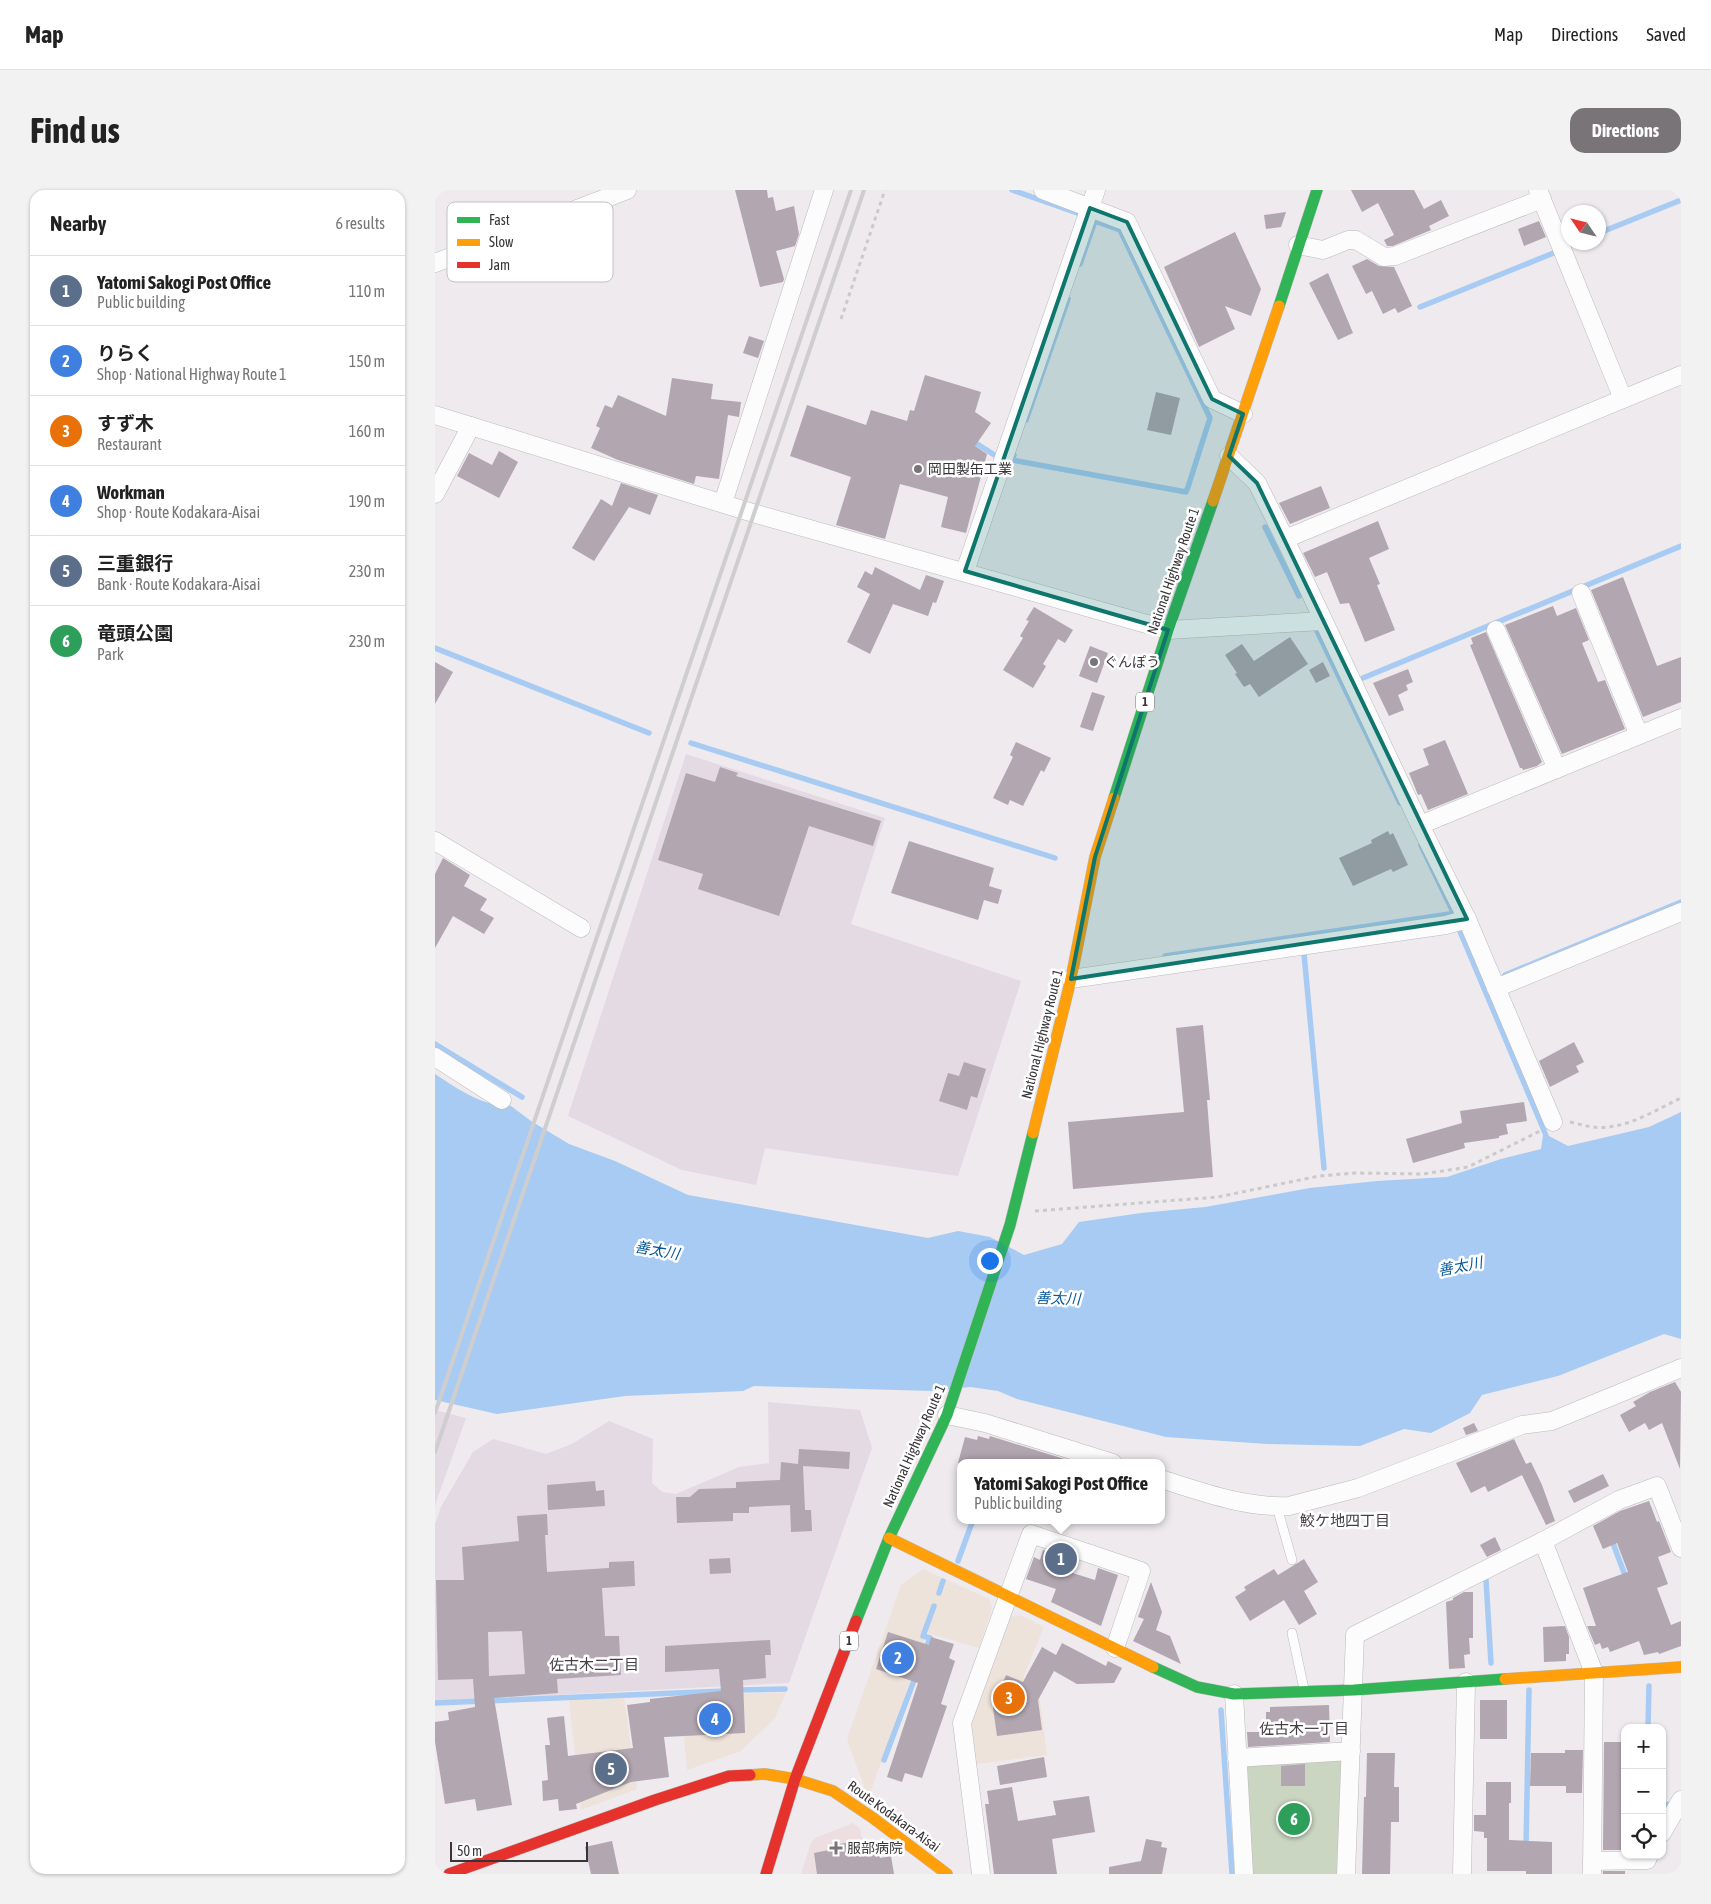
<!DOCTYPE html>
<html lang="en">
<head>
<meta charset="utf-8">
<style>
  body { margin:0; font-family:"Asap Condensed","Noto Sans JP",sans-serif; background:#f2f2f2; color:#222 }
  .controls { position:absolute; right:15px; bottom:15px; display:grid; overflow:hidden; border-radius:10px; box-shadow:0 1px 4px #0004 }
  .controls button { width:45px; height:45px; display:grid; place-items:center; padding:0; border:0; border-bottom:1px solid #e0e0e0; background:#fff; color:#222; font:25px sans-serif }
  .compass { position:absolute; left:1126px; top:15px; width:45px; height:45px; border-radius:50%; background:#fff; box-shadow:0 1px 4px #0004; rotate:305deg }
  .scale { position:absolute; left:15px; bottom:12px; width:138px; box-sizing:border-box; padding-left:5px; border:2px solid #383538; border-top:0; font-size:14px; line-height:18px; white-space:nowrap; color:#383538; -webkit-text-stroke:4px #fff; paint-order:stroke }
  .you { position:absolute; left:554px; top:1070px; width:18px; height:18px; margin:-12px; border:4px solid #fff; border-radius:50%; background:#1a73e8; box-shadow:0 0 0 8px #1a73e833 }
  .badge { display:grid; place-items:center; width:32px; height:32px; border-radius:50%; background:#787478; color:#fff; font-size:16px; font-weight:700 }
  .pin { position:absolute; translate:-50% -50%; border:2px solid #fff; box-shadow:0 1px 5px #0006 }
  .popup { position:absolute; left:522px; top:1269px; width:208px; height:65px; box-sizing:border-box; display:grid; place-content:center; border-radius:10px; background:#fff; filter:drop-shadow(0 1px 4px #0005); font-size:16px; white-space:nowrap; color:#767676 }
  .popup b { font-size:19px; color:#222 }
  .popup::after { content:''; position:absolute; left:50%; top:100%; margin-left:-10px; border:10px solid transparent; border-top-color:#fff }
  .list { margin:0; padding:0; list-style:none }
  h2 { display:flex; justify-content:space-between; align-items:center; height:65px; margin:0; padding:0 20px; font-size:21px }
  h2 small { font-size:16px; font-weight:400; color:#767676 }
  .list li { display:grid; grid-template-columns:32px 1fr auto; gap:15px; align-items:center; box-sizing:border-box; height:70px; padding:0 20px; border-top:1px solid #e0e0e0 }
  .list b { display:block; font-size:19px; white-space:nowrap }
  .list p { margin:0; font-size:16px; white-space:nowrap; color:#767676 }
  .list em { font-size:16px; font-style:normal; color:#767676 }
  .icon { flex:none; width:28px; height:28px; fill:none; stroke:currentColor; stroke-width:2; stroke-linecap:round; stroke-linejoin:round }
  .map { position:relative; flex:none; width:1246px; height:1684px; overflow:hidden; border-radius:15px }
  header { display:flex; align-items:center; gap:30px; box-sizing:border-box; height:70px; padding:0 25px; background:#fff; border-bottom:1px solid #e0e0e0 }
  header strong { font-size:24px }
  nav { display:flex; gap:28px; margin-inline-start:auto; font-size:18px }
  .intro { display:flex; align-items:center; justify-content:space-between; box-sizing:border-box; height:120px; padding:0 30px }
  h1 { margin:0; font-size:35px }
  .button { padding:12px 22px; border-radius:15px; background:#787478; color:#fff; font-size:18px; font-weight:700 }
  main { display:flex; gap:30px; padding:0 30px }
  aside { flex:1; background:#fff; border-radius:15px; box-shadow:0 1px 4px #0004 }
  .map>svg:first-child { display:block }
</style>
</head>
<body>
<header>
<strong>Map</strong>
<nav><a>Map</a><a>Directions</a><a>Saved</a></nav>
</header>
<div class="intro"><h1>Find us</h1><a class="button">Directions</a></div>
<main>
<aside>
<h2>Nearby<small>6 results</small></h2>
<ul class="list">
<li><span class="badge" style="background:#5c6f8a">1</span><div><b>Yatomi Sakogi Post Office</b><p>Public building</p></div><em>110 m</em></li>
<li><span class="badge" style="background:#3f7fe0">2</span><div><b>りらく</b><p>Shop · National Highway Route 1</p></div><em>150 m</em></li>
<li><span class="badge" style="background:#e8710a">3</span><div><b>すず木</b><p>Restaurant</p></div><em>160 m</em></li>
<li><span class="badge" style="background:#3f7fe0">4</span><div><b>Workman</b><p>Shop · Route Kodakara-Aisai</p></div><em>190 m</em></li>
<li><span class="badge" style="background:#5c6f8a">5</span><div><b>三重銀行</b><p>Bank · Route Kodakara-Aisai</p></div><em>230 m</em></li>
<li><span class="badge" style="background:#2e9e5b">6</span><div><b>竜頭公園</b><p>Park</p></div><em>230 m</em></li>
</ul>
</aside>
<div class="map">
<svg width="1246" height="1684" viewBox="0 0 1246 1684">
  <rect width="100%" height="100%" fill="#eeeaee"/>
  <g fill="#eee3db">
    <path d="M488 1379 554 1409 557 1418 544 1458 492 1443 434 1606 431 1603 412 1549 466 1395Z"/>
    <path d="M585 1425 609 1437 588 1488 604 1503 612 1565 541 1574 537 1534 574 1427Z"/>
    <path d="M351 1502 340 1528 306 1561 252 1580 245 1506Z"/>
    <path d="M189 1508 202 1599 146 1620 134 1510Z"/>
  </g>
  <g fill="#e3dae4">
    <path d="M251 564 450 628 416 734 586 791 523 986 330 958 321 995 247 980 133 926Z"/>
    <path d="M333 1212 425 1220 437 1258 354 1493 0 1511V1334L6 1317 38 1262 58 1249 111 1264 137 1254 174 1231 218 1249 217 1293 227 1302 241 1304 304 1277 334 1273Z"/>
    <path d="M0 1220 31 1228 0 1315Z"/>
  </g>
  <path fill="#eddee1" d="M418 1633 425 1639 434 1684H366L376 1653 380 1648Z"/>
  <path fill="#cad6c1" d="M907 1566 905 1684H816L809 1574Z"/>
  <path fill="#a8cbf3" d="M1027 738 1114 946 1133 956 1214 937 1246 922V1149L1229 1144 1123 1186 1047 1205 1035 1223 996 1243 969 1239 925 1256 832 1254 731 1247 582 1209 563 1201 535 1197 498 1201 319 1196 308 1201 190 1206 62 1224 0 1210V884C23 899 48 917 76 916L96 931 134 954 180 971 253 1005 493 1048 523 1041 555 1047 589 1065 627 1054 644 1032 706 1023 770 1017 875 998 942 991 1012 987 1066 969 1106 959 1108 945 1021 739Z"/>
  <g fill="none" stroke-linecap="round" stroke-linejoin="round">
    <g stroke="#a8cbf3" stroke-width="5.5">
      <path d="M577 0 645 24"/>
      <path d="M1164 43 1246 10"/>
      <path d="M1133 56 1141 52"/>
      <path d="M645 74 660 31"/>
      <path d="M985 117 1121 62"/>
      <path d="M591 230 633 109"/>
      <path d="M536 250 561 266"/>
      <path d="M579 265 577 270 751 302 753 297 775 228 685 40 657 30"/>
      <path d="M830 337 864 406"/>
      <path d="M882 441 965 613"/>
      <path d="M0 458 214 543"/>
      <path d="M928 488 1246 356"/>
      <path d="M256 553 620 668"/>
      <path d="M869 764 889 978"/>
      <path d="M730 766 1015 724 1018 722 986 655"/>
      <path d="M1070 785 1246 712"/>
      <path d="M0 854 87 907"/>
      <path d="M1176 1348 1191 1388"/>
      <path d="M523 1371 538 1330"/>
      <path d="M1051 1390 1056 1473"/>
      <path d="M504 1403 508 1391"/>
      <path d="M490 1460 495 1448 488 1446 499 1416"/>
      <path d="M302 1500 350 1499"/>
      <path d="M0 1513 290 1501"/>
      <path d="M786 1520 797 1684"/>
      <path d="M1213 1538 1214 1496"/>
      <path d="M449 1570 481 1485"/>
      <path d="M1227 1614 1238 1615"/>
      <path d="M1091 1658 1094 1500"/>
    </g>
  </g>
  <g fill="#b2a6b0" fill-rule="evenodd">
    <path d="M300 0H332L333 8 338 7 341 21 359 16 364 44 360 56 341 61 349 89 348 92 325 97Z"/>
    <path d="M916 0H979L989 19 1006 10 1014 26 994 36 996 40 958 56H952L949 50 959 45 943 13 927 22Z"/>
    <path d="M851 22 846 37 831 39 829 25Z"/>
    <path d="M1104 31 1111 47 1089 56 1083 39Z"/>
    <path d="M800 42 826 99 816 126 790 116 800 139 764 157 729 77Z"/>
    <path d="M932 69 944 76 959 77 977 116 963 123 960 118 948 124 937 101 931 104 917 76Z"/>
    <path d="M893 83 918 143 903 150 874 93Z"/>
    <path d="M314 146 329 151 323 168 308 163Z"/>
    <path d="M490 185 546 202 540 222 556 233 540 256 552 264 531 343 506 337 513 307 465 294 450 349 401 335 416 287 355 266 372 215 431 235 436 220 472 231 475 220 479 221Z"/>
    <path d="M237 188 278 194 276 209 306 212 304 227 293 225 284 289 261 286 259 294 183 270 156 258 165 238 161 236 170 215 177 218 183 205 231 226Z"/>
    <path d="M721 202 745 208 736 245 712 240Z"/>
    <path d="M64 261 83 272 64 308 22 286 34 263 57 275Z"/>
    <path d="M186 293 223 305 215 325 194 317 159 371 137 358 166 309 177 316Z"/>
    <path d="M886 296 895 318 855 334 844 313Z"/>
    <path d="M943 331 954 359 934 368 945 394 942 395 960 440 930 452 914 413 905 414 892 382 880 387 868 363Z"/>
    <path d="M440 377 485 400 491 385 509 391 501 413 498 412 493 426 458 414 435 464 412 452 435 404 422 397 430 381 437 385Z"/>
    <path d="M1188 387 1222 476 1246 467V512L1208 527 1156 400Z"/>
    <path d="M1118 416 1122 426 1141 418 1154 450 1147 453 1163 492 1170 490 1190 539 1127 564 1070 435Z"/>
    <path d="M599 417 638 440 630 453 623 449 608 474 611 476 598 498 568 480 588 448 585 446 594 431 591 430Z"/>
    <path d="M1051 442 1107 572 1102 576 1088 580 1087 578H1085L1035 455 1038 454 1036 448Z"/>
    <path d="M855 447 873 474 824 507 815 494 809 497 800 484 802 483 790 465 807 454 819 471Z"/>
    <path d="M655 456 673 463 662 493 644 486Z"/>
    <path d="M0 472 18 482 0 514Z"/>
    <path d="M888 472 895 486 881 493 874 480Z"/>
    <path d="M973 479 978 492 971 495 973 500 963 505 969 520 954 526 938 493Z"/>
    <path d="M657 502 670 506 658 541 645 537Z"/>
    <path d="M1010 550 1033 604 993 620 986 604 983 605 974 583 994 575 988 559Z"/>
    <path d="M581 552 616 568 609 582 606 580 588 616 575 610 573 615 558 608 578 567 575 565Z"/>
    <path d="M285 577 303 583 301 586 446 631 438 656 374 636 344 726 263 699 268 684 223 670 251 583 280 592Z"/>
    <path d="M953 641 955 645 958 643 973 675 958 682 956 679 918 696 904 668 937 653 936 650Z"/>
    <path d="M474 651 559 678 554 696 567 700 563 714 549 710 543 730 456 703Z"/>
    <path d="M8 668 35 685 29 696 52 709 45 720 59 728 49 744 18 726 0 758V684Z"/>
    <path d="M768 835 775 910H772L778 987 638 999 633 932 749 922 741 838Z"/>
    <path d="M1139 852 1149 872 1141 876 1144 882 1115 897 1104 871Z"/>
    <path d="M529 872 551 879 542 908 536 906 532 920 504 911 513 883 524 886Z"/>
    <path d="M1089 912 1092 931 1071 934 1073 944 1064 946V948L1029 953 1030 958 978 973 971 949 1027 933 1025 921Z"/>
    <path d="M1240 1192 1246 1202 1245 1279 1227 1233 1214 1240 1210 1233 1194 1242 1185 1225 1201 1216 1198 1212 1215 1202Z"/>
    <path d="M1039 1233 1043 1241 1031 1245 1028 1238Z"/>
    <path d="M543 1246 554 1249 555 1246 642 1273H523L530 1247 542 1250Z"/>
    <path d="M1079 1249 1091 1274 1096 1272 1107 1295 1120 1331 1111 1335 1087 1285 1053 1302 1050 1296 1036 1303 1021 1273Z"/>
    <path d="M364 1259 415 1262 414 1279 368 1276 370 1320H376L377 1341 356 1342 355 1315 314 1317V1323H298V1331L242 1333 241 1307H255L264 1299 301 1298V1292L345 1290 346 1272 363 1274Z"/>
    <path d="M1168 1284 1174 1296 1139 1313 1133 1301Z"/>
    <path d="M160 1291 161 1301 169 1300 170 1316 113 1320 112 1295Z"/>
    <path d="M1214 1311 1222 1332 1224 1331 1236 1362 1223 1367 1233 1394 1222 1398 1236 1435 1246 1431V1456L1224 1464 1223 1462 1209 1465 1204 1451 1175 1462 1173 1457 1167 1459 1165 1453 1160 1455 1152 1436H1161L1148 1398 1193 1382 1182 1353 1168 1359 1158 1336 1185 1321Z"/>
    <path d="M112 1324 113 1345H110L112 1382 174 1378V1372L199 1371 200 1396 167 1398 170 1446H184L186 1485 122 1489 123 1503 59 1508 77 1615 42 1621 40 1609 10 1614 0 1552V1532L14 1530 13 1522 40 1517 38 1489 3 1490 1 1390H29L27 1357 84 1351 82 1326ZM87 1441 90 1484 54 1486 53 1442Z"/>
    <path d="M1060 1347 1066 1360 1052 1367 1045 1355Z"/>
    <path d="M608 1360 627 1366 623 1378 644 1385 660 1390 663 1378 683 1385 666 1436 616 1412 621 1399 591 1389 599 1367 605 1370Z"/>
    <path d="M295 1368 296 1383 275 1384 274 1369Z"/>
    <path d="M869 1369 883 1392 869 1401 882 1424 864 1435 849 1410 815 1431 800 1407 811 1400 809 1397 839 1379 843 1385Z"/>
    <path d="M716 1392 727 1422 721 1440 735 1446 746 1474 698 1451 709 1429 703 1427Z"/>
    <path d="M1029 1402H1038V1448H1034L1035 1464 1029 1465 1030 1478 1014 1479 1011 1412 1018 1410V1408Z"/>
    <path d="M1130 1436 1134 1447V1464H1131V1471L1109 1472 1108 1437Z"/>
    <path d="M453 1442 494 1455 496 1447 519 1454 514 1468 520 1471 506 1514 512 1516 487 1588 470 1583 467 1592 452 1587 483 1493 441 1479Z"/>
    <path d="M335 1450 336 1465H330L331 1488 308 1490 310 1543 229 1547 234 1587 196 1592 141 1614 142 1619 124 1621 123 1609 108 1611 107 1591 113 1590 110 1555H115L112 1528 129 1526 133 1566 198 1558 192 1515 215 1512V1509L286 1501 284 1479 230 1482V1456Z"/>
    <path d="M627 1453 671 1476 673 1471 687 1478 679 1493 642 1494 619 1481 603 1510 607 1540 562 1546 558 1518 571 1485 588 1492 607 1457 621 1465Z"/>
    <rect x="1045" y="1510" width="27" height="39"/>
    <path d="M894 1515 895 1552 813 1557 812 1542H831V1522H835V1517Z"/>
    <path d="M1169 1552H1190V1660H1168Z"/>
    <path d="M1130 1560H1148L1147 1603H1131V1596H1095L1096 1563H1130Z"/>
    <path d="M932 1563H960L959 1597H964V1632H956L955 1684H927L929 1607H931Z"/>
    <path d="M609 1567 612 1587 565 1595 562 1576Z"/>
    <path d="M870 1574V1596H846V1576Z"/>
    <path d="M1051 1592H1076V1613H1074V1650L1117 1652V1684H1091V1681H1052V1648H1049V1642L1039 1641V1625H1051Z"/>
    <path d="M577 1597 583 1631 621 1625 618 1611 654 1606 660 1642 617 1649 622 1684H559L550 1614H554L552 1601Z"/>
    <path d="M711 1649 727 1652 726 1657 732 1658 727 1684H674V1677L706 1671Z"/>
    <path d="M177 1651 184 1684H156L150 1657Z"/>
    <path d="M416 1652 417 1656 424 1655 425 1661 443 1658 445 1668 456 1666 459 1684H382L379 1663 394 1660 393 1656Z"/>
    <rect x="1168" y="1681" width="22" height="3"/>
  </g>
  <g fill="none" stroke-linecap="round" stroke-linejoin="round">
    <g stroke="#bcbabc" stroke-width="10">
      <g id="lane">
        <path d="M842 1317 857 1370"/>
        <path d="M857 1443 869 1499"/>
      </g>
    </g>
    <g stroke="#bcbabc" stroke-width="19">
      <g id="street">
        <path d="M608 0 692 32 777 209 808 224"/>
        <path d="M1103 0 1188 209"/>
        <path d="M863 55 888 60 913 50H921L949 67 960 66 1107 9"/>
        <path d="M0 73 192 0"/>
        <path d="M0 225 318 323 733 440 888 431"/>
        <path d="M794 266 822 293 850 349 985 635 1032 729 1118 932"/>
        <path d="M0 304 36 236"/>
        <path d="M288 313 389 0"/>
        <path d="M850 349 1246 185"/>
        <path d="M530 381 661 0"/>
        <path d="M1146 403 1204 545"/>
        <path d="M1061 440 1122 579"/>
        <path d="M985 635 1246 528"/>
        <path d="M0 651 146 738"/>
        <path d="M636 789 1011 735 1032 729"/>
        <path d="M1061 798 1246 722"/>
        <path d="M0 867 67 910"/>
        <path d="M512 1225 550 1233 678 1273"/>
        <path d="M726 1289C767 1302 810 1318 854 1316L923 1298 1087 1235 1117 1231 1246 1178"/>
        <path d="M1108 1351 1159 1483 1157 1684"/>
        <path d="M799 1504 809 1684"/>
        <path d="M802 1568 916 1561"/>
        <path d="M1227 1643 1246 1610"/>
        <path d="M1157 1671 1212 1670 1214 1665"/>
        <path d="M546 1684 527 1533 596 1344 706 1381 680 1458"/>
        <path d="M911 1684 920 1445 1108 1351 1184 1310 1222 1296 1246 1358"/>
        <path d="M1027 1684 1031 1492"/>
      </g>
    </g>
    <g stroke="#bcbabc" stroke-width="12">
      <g id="fast">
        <path d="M844 116 882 0"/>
        <path d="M679 608 733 440 778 311"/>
        <path d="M421 1431 454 1348 512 1225 575 1035 598 943"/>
        <path d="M718 1477 762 1497 799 1504 919 1500 1070 1489"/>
      </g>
    </g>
    <g stroke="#bcbabc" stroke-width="12">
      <g id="slow">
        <path d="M778 311 844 116"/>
        <path d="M598 943 636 789 660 667 679 608"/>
        <path d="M454 1348 718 1477"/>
        <path d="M1070 1489 1246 1477"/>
        <path d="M315 1585 330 1584 360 1589 398 1601 438 1628 512 1684"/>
      </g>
    </g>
    <g stroke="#bcbabc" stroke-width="12">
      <g id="jam">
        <path d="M14 1684 220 1610 294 1586 315 1585"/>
        <path d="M331 1684 360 1589 421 1431"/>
      </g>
    </g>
    <g stroke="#cbcacb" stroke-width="3" stroke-dasharray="4 4" stroke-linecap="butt">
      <path d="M406 129 450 0"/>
      <path d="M1135 932C1148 935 1161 939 1174 937 1199 934 1223 919 1246 908"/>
      <path d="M600 1021 783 1007 884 986 920 983 988 984 1033 977 1105 941"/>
    </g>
    <use href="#lane" stroke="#fcfcfc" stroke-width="9"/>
    <use href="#street" stroke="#fcfcfc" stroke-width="18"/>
    <use href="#fast" stroke="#30b455" stroke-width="11"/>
    <use href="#slow" stroke="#ff9f0a" stroke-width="11"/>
    <use href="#jam" stroke="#e5322d" stroke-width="11"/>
    <g stroke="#cfcecf" stroke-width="4">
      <path d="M0 1223 416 0"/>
      <path d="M0 1262 429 0"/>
    </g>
  </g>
  <path fill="#0f766e" fill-opacity="0.2" stroke="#0f766e" stroke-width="4" stroke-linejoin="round" d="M655 18 692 32 777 209 808 224 794 266 822 293 1032 729 636 789 660 667 733 440 530 381Z"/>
  <g fill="#787478" stroke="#fff" stroke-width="2">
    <circle cx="483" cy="279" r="5"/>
    <circle cx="659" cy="472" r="5"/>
    <path d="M398.5 1650.5h5v5h5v5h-5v5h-5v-5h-5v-5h5z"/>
  </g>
  <g text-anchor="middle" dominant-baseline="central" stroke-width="5" stroke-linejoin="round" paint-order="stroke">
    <g fill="#fff" stroke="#747274" stroke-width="1">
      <rect x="701" y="502.5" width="18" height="19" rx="4"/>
      <rect x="405" y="1441.5" width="18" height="19" rx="4"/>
    </g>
    <g font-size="12" font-weight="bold" fill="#383538">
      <text x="710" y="512">1</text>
      <text x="414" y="1451">1</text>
    </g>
    <g font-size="14" fill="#383538" stroke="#fff" text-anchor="start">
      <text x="493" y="279">岡田製缶工業</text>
      <text x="669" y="472">ぐんぽう</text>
      <text x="412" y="1658">服部病院</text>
    </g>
    <g font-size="14" fill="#383538" stroke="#fff">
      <text transform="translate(738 381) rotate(-71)">National Highway Route 1</text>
      <text transform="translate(607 844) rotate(-76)">National Highway Route 1</text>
      <text transform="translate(479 1256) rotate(-66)">National Highway Route 1</text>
      <text transform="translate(459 1626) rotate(36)">Route Kodakara-Aisai</text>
    </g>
    <g font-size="15" font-style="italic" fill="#085899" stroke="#fff">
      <text transform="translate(222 1060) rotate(10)">善太川</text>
      <text transform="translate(1025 1076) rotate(-11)">善太川</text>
      <text transform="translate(623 1108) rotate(2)">善太川</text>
    </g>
    <g font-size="15" fill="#453f45" stroke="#fff">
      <text x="910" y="1330">鮫ケ地四丁目</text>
      <text x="159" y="1474">佐古木二丁目</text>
      <text x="869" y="1538">佐古木一丁目</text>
    </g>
  </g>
  <rect x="12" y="12" width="166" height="80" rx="8" fill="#fff" stroke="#c3c2c3" stroke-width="1"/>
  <rect x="22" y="27" width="23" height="6" fill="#30b455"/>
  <rect x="22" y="49" width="23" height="7" fill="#ff9f0a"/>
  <rect x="22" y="72" width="23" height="6" fill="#e5322d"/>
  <g font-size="14" fill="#383538">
    <text x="54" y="35">Fast</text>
    <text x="54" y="57">Slow</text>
    <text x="54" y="80">Jam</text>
  </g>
</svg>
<div class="controls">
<button>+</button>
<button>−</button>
<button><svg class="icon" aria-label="locate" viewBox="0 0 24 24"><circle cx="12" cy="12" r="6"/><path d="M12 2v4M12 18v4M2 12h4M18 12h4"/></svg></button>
</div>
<svg class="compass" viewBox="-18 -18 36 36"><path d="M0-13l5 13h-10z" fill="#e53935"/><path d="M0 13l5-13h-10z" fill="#767676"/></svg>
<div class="scale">50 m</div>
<div class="you"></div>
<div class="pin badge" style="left:626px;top:1369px;background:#5c6f8a">1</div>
<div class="popup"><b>Yatomi Sakogi Post Office</b>Public building</div>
<div class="pin badge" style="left:463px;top:1468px;background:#3f7fe0">2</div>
<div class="pin badge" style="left:574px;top:1508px;background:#e8710a">3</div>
<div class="pin badge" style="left:280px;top:1529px;background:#3f7fe0">4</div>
<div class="pin badge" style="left:176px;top:1579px;background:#5c6f8a">5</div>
<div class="pin badge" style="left:859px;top:1629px;background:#2e9e5b">6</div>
</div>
</main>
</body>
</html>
